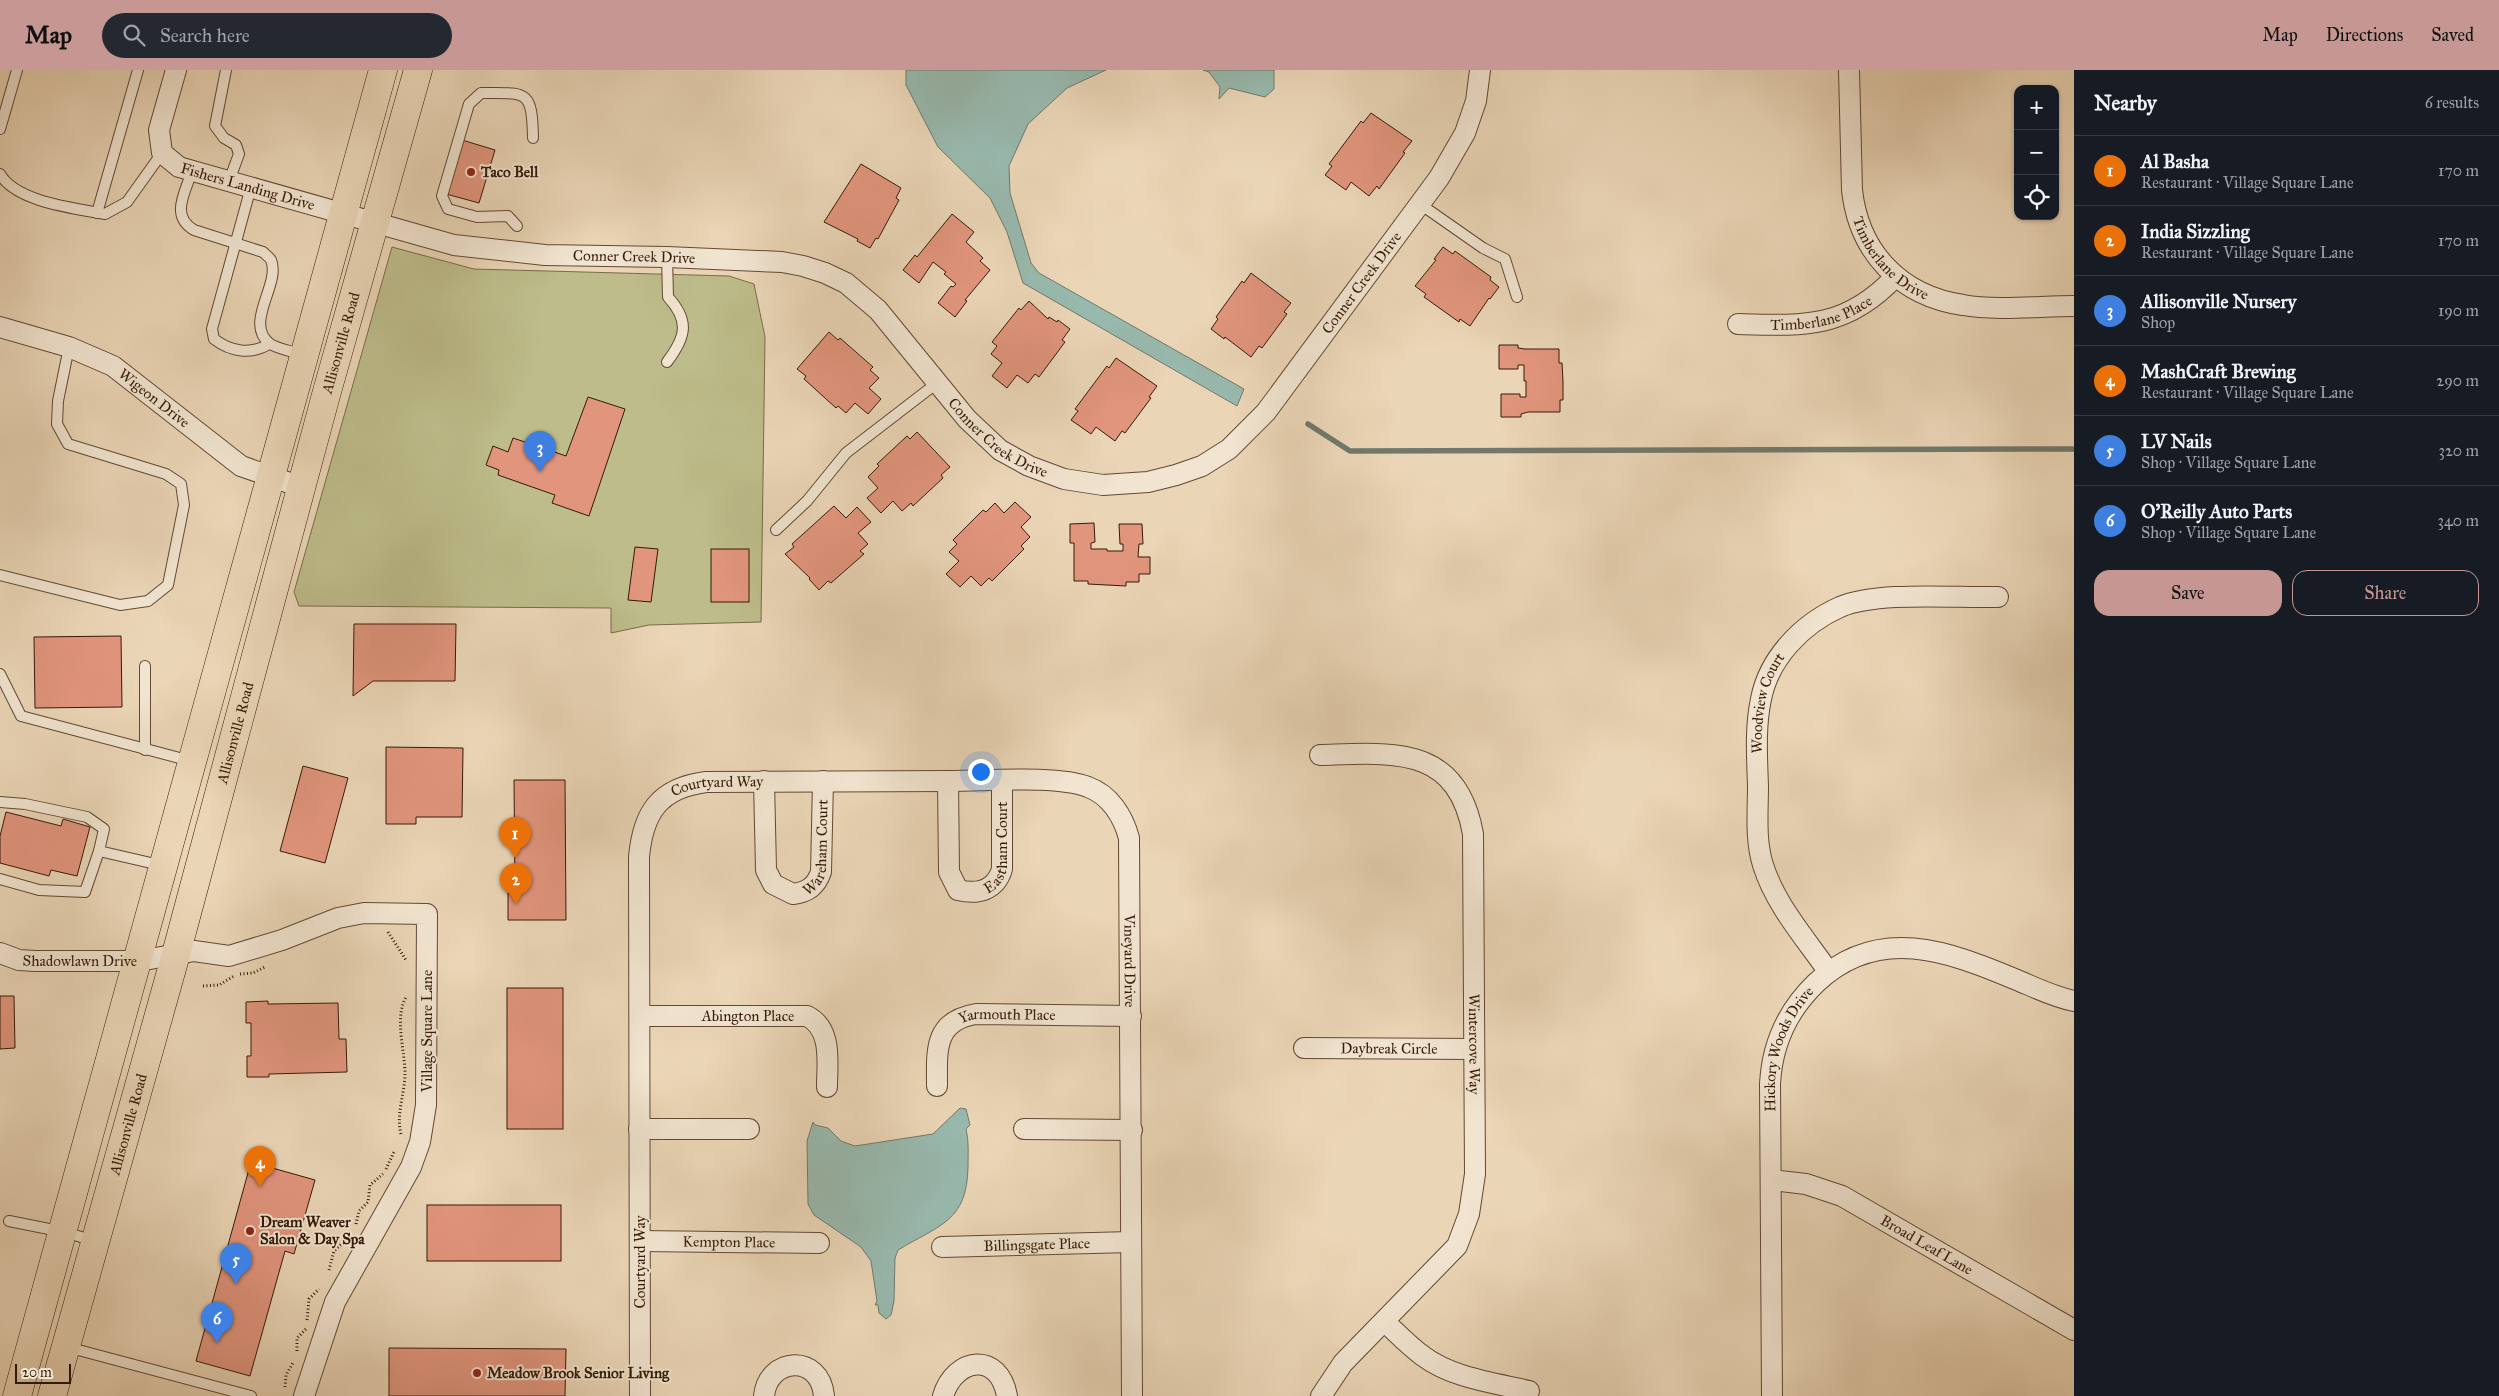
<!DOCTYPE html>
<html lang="en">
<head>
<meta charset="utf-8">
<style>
  body { margin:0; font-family:"IM FELL Great Primer",serif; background:#242831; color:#f1f3f6 }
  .controls { position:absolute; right:15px; top:15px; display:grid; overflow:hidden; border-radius:10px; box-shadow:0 1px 4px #0004 }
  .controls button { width:45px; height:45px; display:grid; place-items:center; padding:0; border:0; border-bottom:1px solid #363941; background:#171b24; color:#f1f3f6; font:25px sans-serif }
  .scale { position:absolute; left:15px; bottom:12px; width:56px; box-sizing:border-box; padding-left:5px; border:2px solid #351a07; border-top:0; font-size:14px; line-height:18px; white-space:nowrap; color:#351a07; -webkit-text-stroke:4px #f1e4d0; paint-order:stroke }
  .you { position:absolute; left:980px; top:701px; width:18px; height:18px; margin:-12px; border:4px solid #fff; border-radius:50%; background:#1a73e8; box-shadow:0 0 0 8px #1a73e833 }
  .badge { display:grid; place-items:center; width:32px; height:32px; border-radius:50%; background:#c59692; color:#fff; font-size:16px; font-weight:700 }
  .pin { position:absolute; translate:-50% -41px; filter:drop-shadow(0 1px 2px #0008) }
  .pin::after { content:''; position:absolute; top:26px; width:18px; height:15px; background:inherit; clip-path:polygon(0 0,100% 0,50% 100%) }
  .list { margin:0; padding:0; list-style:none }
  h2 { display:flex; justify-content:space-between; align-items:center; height:65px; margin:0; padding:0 20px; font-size:21px }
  h2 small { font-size:16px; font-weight:400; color:#9ea1a6 }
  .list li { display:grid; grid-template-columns:32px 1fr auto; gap:15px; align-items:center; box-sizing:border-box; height:70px; padding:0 20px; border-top:1px solid #363941 }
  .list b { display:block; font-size:19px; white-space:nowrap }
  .list p { margin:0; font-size:16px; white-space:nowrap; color:#9ea1a6 }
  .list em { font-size:16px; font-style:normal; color:#9ea1a6 }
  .actions { display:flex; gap:10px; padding:15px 20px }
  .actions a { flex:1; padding:11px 0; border:1px solid #c59692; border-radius:15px; text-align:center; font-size:18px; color:#c59692 }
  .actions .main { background:#c59692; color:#111 }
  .icon { flex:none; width:28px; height:28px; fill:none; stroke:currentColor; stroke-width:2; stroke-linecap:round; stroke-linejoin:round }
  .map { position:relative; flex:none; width:2074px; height:1326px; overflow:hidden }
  header { display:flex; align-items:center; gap:30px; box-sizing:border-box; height:70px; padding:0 25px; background:#c59692; color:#111 }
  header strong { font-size:24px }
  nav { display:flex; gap:28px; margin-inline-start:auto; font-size:18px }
  .search { width:350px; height:45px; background:#242831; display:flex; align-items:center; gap:12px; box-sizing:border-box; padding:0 18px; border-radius:28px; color:#9ea1a6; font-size:19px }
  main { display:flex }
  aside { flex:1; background:#171b24 }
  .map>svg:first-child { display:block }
</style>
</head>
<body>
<header>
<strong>Map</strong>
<div class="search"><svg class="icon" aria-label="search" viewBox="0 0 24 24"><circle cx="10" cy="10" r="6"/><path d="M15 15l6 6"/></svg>Search here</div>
<nav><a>Map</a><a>Directions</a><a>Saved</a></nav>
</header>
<main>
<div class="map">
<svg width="2074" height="1326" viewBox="0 0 2074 1326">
  <rect width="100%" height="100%" fill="#ead5b6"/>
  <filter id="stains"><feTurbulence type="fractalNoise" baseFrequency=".004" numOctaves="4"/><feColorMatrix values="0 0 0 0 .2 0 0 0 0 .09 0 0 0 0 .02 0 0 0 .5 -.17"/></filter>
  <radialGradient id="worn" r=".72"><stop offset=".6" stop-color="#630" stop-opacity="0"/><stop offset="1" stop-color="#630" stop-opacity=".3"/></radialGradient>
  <path fill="#bdbc8a" stroke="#796b48" d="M392 177 474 199 729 206 754 214 765 267 761 552 649 555 611 563V538L299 536 294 522Z"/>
  <g fill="#98b9ae" stroke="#70796b">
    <path d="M906 0H1106L1067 18 1028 54 1009 96 1010 123 1031 193 1039 203 1244 319 1237 336 1023 213 1007 162 990 128 938 77 906 15Z"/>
    <path d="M1203 0H1274V19L1265 27 1229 18 1219 29 1220 17 1209 2Z"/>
    <path d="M960 1038 966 1039 970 1055 966 1059C969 1072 968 1084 968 1097 967 1152 939 1155 898 1180L895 1188 894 1231 891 1245 886 1249 879 1243 878 1235H875L877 1231 871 1191 861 1177 814 1145 808 1134 807 1071 813 1052 815 1055 828 1058 841 1071 855 1076 933 1064Z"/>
  </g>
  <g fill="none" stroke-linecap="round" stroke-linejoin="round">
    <path stroke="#70796b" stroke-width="5.5" d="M1308 354 1350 381 2074 379"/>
  </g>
  <g fill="#e1957d" stroke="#351a07">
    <path d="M1371 43 1412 71 1403 82 1405 83 1379 119 1377 116 1369 126 1351 112 1346 120 1325 105 1332 96 1329 94 1361 51 1363 53Z"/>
    <path d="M462 70 495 80 479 133 446 124Z"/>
    <path d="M861 94 901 118 896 128 899 130 878 169 876 168 870 178 857 171 858 169 824 152Z"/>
    <path d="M952 144 974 162 966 172 983 188 980 191 990 200 965 230 967 231 955 247 938 233 951 216 953 217 956 214 944 204 946 202 933 192 919 213 903 200 915 185 917 187Z"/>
    <path d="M1443 177 1453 184 1455 181 1491 207 1490 210 1499 217 1490 229 1489 228 1470 256 1460 249 1459 252 1424 227 1426 224 1415 216 1436 190 1434 189Z"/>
    <path d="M1251 203 1291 233 1284 242 1287 244 1262 278 1259 276 1251 287 1225 267 1224 269 1211 259 1218 249 1216 247 1242 211 1244 213Z"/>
    <path d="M1029 231 1048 249 1049 247 1057 252 1058 250 1070 259 1062 270 1065 272 1039 307 1035 304 1028 313 1017 305 1007 318 992 306 1002 293 991 284 997 276 992 272 1019 238 1021 240Z"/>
    <path d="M829 262 838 270 840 268 873 297 870 300 879 308 869 318 881 329 868 344 855 333 846 343 838 336 836 338 804 309 806 306 797 299Z"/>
    <path d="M1499 275H1518V278L1525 279H1559V293H1562L1563 311V330H1560V342H1528L1521 344V347H1501V324H1520V327H1526V311H1524V295H1518V299H1499Z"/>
    <path d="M1116 288 1157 316 1149 327 1151 328 1125 363 1122 361 1115 371 1096 357 1091 364 1071 350 1078 341 1075 339 1107 296 1109 298Z"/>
    <path d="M588 327 625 339 589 446 552 433 555 425 498 405 499 400 486 395 493 376 508 382 513 368 566 386Z"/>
    <path d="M917 362 950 397 941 405 943 408 913 436 911 433 902 441 893 431 881 443 867 428 878 418 868 407 879 396 877 394 907 366 910 369Z"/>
    <path d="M1015 432 1031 447 1021 457 1030 467 1021 476 1024 479 992 511 989 508 981 516 971 506 960 517 946 504 959 491 949 482 957 474 953 470 983 440 986 442 995 433 1004 443Z"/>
    <path d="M834 436 846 448 857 437 871 452 858 463 868 474 860 481 864 484 831 513 828 511 819 520 809 509 810 508 785 484 794 477 792 474Z"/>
    <path d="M1094 453 1095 472 1091 473V479H1107V481H1123V474H1120L1119 454H1142L1143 474H1139L1138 487H1150V504H1139V512H1126V516L1088 514V511H1074V473H1070V454Z"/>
    <path d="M635 477 658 479 651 532 628 530Z"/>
    <rect x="711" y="479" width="38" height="53"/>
    <path d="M354 554H456L455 611H373L353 626Z"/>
    <path d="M121 566 122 637 35 638 34 567Z"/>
    <path d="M386 677 463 678 462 747H416V754H386Z"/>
    <path d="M303 696 348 708 325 793 280 781Z"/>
    <path d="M514 710H565L566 850H508V821H515Z"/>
    <path d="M6 742 61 756 63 749 90 757 77 806 51 800 49 806 0 793V766Z"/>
    <rect x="507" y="918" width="56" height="141"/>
    <path d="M0 926H14L15 978 0 979Z"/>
    <path d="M268 931V934L338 933 339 969H346L347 1002 269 1004V1007H247V986H251V953H246V932Z"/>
    <path d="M251 1092 315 1110 294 1184 285 1181 250 1306 196 1291Z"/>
    <rect x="427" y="1135" width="134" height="56"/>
    <path d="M389 1278 566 1279 565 1326H389Z"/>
  </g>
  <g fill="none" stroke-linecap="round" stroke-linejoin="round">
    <g stroke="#624933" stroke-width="12">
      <g id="service">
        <path d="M226 0 215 56 224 68 236 75 239 84 229 111"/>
        <path d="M0 59 17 0"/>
        <path d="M192 101C185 123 170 146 194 160L263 182C265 184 270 188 271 190 281 214 244 252 269 273 276 279 293 281 302 285"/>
        <path d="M0 104C16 132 74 138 105 144L127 132 162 83"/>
        <path d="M251 117 212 259 214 269C231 282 251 285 269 274"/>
        <path d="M1420 134 1483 178 1505 189 1517 227"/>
        <path d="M97 143 138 0"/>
        <path d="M517 156 508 146 477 147 448 139 442 126 469 34 481 23C527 23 532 19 533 68"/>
        <path d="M667 187 668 227C690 251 686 267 667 292"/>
        <path d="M776 460 807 431 846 383 937 313"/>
        <path d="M0 505 120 535 148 531 168 515 184 435 181 414 166 404 68 374 57 354 58 331 69 277"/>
        <path d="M0 604 21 646 191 691"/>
        <path d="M145 680V596"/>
        <path d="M0 732 25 734 87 747 104 759 99 781 85 822 39 820 0 809"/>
        <path d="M99 781 164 796"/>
        <path d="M9 1151 64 1162 95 1171"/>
        <path d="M67 1277 251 1326"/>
      </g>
    </g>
    <g stroke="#624933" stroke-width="22">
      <g id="minor">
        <path id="s1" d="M176 0 159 60 162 83 179 97 454 175 545 185 667 187 782 192 803 196 825 203 846 213 878 240 967 349 1000 380 1029 396 1064 409 1103 415 1148 412 1176 405 1202 396 1229 379 1266 342 1439 108 1465 63 1476 31 1480 0"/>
        <path id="s2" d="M1849 0 1852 120C1859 183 1901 226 1963 235 1996 241 2040 236 2074 236"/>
        <path id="s3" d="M1738 254C1804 256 1846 259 1895 207"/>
        <path id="s4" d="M0 257 69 277 113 296 241 396 301 417"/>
        <path id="s5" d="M1320 685C1392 683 1457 674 1473 764L1475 1104 1469 1144 1457 1176 1343 1293 1321 1326"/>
        <path id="s6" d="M764 711 766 800 773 814 793 824C808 822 816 816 821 802L823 711"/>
        <path id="s7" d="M948 711 949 802 958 820C978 825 996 820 1002 799V711"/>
        <path id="s8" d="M0 883 19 890 35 891H139L194 881 229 886 282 870 338 848 364 843 427 844 426 1035 420 1072 411 1097 335 1232 304 1326"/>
        <path id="s9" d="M1828 901C1805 868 1775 834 1763 795 1755 770 1758 741 1758 716 1757 687 1755 657 1761 629 1769 588 1802 554 1840 537 1878 521 1955 528 1998 527"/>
        <path id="s10" d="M640 946H807C833 959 827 993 827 1017"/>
        <path id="s11" d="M1304 978 1474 979"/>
        <path id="s12" d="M937 1016C937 982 933 951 976 944L1131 946"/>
        <path d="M639 1059H749"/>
        <path d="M1024 1059 1132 1060"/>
        <path id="s13" d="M1772 1110 1806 1114 1842 1126 2074 1260"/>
        <path id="s14" d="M640 1171 819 1173"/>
        <path id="s15" d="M942 1177 1131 1172"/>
        <path d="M1385 1252C1397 1263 1409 1276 1423 1286 1452 1308 1495 1313 1529 1321"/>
        <path id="s16" d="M640 1326 639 787C643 743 659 718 706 712 788 711 870 712 952 711 987 711 1058 705 1088 717 1110 725 1123 746 1129 768L1132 1326"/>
        <path d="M764 1326C768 1287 820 1283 824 1326"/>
        <path d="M943 1326C955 1287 999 1281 1007 1326"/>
        <path id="s17" d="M1772 1326 1770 1014C1772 975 1787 941 1816 913 1878 854 1948 881 2017 910 2036 918 2054 927 2074 931"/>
      </g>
    </g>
    <g stroke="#351a07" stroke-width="29">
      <g id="primary">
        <path d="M17 1326C143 885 257 441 383 0"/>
        <path id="s18" d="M52 1326 176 884 326 325 418 0"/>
      </g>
    </g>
    <g stroke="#351a07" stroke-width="3" stroke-dasharray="1 2.5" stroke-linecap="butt">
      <path d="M388 862 406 890"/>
      <path d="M240 904 253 903 265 897"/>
      <path d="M203 916 219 915 234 906"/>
      <path d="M401 1064C396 1045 404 1026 405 1006 406 984 393 946 407 926"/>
      <path d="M386 1099 394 1082"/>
      <path d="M356 1154 359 1141 368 1132 370 1115 383 1104"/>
      <path d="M329 1200 334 1181 348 1168"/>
      <path d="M307 1250 309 1229 319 1219"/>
      <path d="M297 1281V1268L306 1259"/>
      <path d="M285 1317 286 1305 293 1293"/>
    </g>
    <use href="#service" stroke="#f1e4d0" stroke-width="10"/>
    <use href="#minor" stroke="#f1e4d0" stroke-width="20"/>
    <use href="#primary" stroke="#ead5b6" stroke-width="28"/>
  </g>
  <g fill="#8f2418" stroke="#f1e4d0" stroke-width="2">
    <circle cx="471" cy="102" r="5"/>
    <circle cx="250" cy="1161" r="5"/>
    <circle cx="477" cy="1303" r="5"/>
  </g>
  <g text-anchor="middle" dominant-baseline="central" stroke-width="4" stroke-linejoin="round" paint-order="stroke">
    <g font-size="15" font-weight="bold" fill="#351a07" stroke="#f1e4d0" text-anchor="start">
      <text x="481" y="102">Taco Bell</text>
      <text x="260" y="1152">Dream Weaver<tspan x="260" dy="17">Salon &amp; Day Spa</tspan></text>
      <text x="487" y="1303">Meadow Brook Senior Living</text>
    </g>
    <g font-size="15" fill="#351a07" stroke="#f1e4d0">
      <text stroke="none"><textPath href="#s1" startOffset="179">Fishers Landing Drive</textPath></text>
      <text stroke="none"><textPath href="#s2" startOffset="202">Timberlane Drive</textPath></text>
      <text stroke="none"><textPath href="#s1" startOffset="574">Conner Creek Drive</textPath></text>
      <text stroke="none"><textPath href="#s1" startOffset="1474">Conner Creek Drive</textPath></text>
      <text stroke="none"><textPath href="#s3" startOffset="85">Timberlane Place</textPath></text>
      <text stroke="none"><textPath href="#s18" startOffset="1092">Allisonville Road</textPath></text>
      <text stroke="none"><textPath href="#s4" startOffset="172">Wigeon Drive</textPath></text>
      <text stroke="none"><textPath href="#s1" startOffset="1009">Conner Creek Drive</textPath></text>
      <text stroke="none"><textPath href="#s9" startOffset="289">Woodview Court</textPath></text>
      <text stroke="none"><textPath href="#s18" startOffset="688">Allisonville Road</textPath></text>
      <text stroke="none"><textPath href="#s16" startOffset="661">Courtyard Way</textPath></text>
      <text stroke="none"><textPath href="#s7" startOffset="186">Eastham Court</textPath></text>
      <text stroke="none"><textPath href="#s6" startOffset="188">Wareham Court</textPath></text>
      <text stroke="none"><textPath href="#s8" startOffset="81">Shadowlawn Drive</textPath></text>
      <text stroke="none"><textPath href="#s16" startOffset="1224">Vineyard Drive</textPath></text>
      <text stroke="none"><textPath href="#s10" startOffset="108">Abington Place</textPath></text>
      <text stroke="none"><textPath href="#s12" startOffset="124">Yarmouth Place</textPath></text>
      <text transform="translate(427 961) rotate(-90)">Village Square Lane</text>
      <text stroke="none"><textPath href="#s5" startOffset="406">Wintercove Way</textPath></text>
      <text stroke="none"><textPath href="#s11" startOffset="85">Daybreak Circle</textPath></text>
      <text stroke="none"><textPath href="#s17" startOffset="351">Hickory Woods Drive</textPath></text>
      <text stroke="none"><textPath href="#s18" startOffset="282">Allisonville Road</textPath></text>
      <text stroke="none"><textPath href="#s14" startOffset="89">Kempton Place</textPath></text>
      <text stroke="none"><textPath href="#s15" startOffset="95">Billingsgate Place</textPath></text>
      <text stroke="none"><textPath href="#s13" startOffset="170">Broad Leaf Lane</textPath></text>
      <text transform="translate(640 1192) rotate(-90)">Courtyard Way</text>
    </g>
  </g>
  <rect width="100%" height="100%" filter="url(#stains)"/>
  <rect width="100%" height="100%" fill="url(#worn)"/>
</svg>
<div class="controls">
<button>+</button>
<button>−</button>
<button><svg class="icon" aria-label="locate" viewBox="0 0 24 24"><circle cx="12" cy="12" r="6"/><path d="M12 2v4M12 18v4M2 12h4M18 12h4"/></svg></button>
</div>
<div class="scale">20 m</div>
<div class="you"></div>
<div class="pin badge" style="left:515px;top:788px;background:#e8710a">1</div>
<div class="pin badge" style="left:516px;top:834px;background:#e8710a">2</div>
<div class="pin badge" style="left:540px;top:402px;background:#3f7fe0">3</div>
<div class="pin badge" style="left:260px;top:1117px;background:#e8710a">4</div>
<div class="pin badge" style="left:236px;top:1214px;background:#3f7fe0">5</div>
<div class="pin badge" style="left:217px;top:1273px;background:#3f7fe0">6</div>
</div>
<aside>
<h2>Nearby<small>6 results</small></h2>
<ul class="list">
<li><span class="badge" style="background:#e8710a">1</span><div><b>Al Basha</b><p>Restaurant · Village Square Lane</p></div><em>170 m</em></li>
<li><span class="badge" style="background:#e8710a">2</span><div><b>India Sizzling</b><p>Restaurant · Village Square Lane</p></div><em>170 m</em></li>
<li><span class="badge" style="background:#3f7fe0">3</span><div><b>Allisonville Nursery</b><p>Shop</p></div><em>190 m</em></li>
<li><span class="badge" style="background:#e8710a">4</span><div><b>MashCraft Brewing</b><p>Restaurant · Village Square Lane</p></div><em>290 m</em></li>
<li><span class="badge" style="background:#3f7fe0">5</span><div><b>LV Nails</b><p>Shop · Village Square Lane</p></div><em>320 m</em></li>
<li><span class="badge" style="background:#3f7fe0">6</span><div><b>O'Reilly Auto Parts</b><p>Shop · Village Square Lane</p></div><em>340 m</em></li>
</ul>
<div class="actions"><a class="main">Save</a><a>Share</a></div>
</aside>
</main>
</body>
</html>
